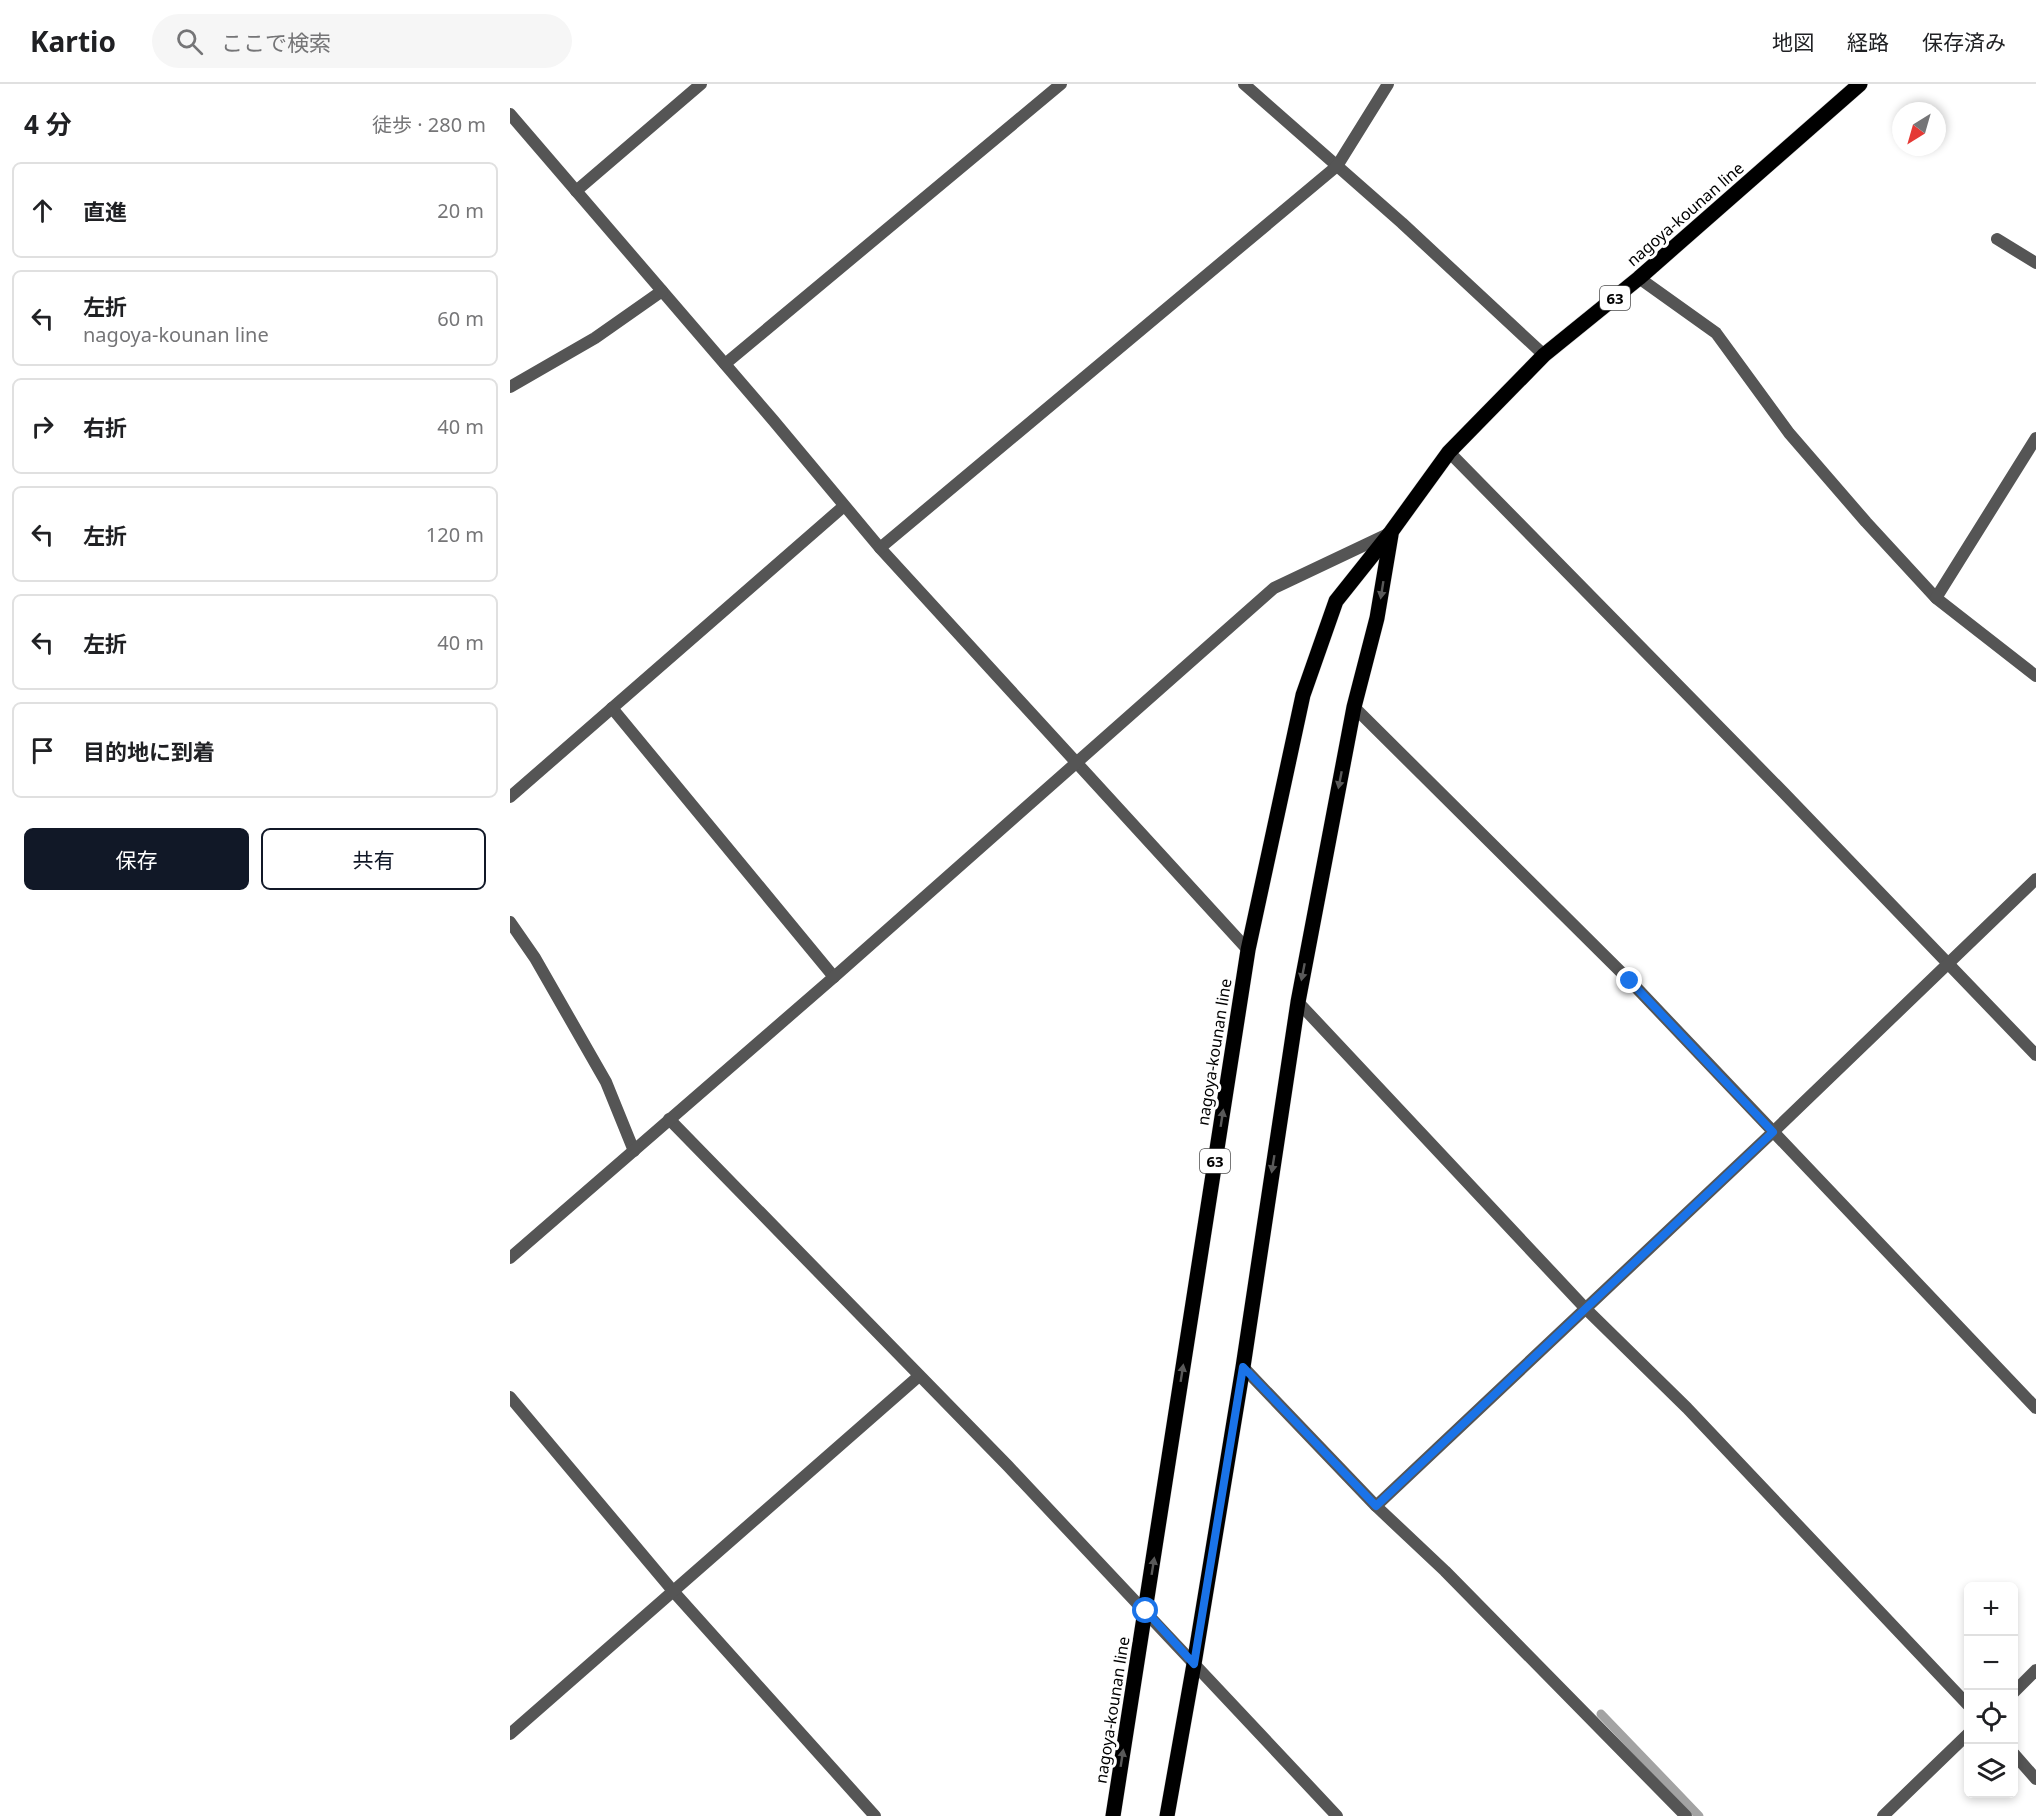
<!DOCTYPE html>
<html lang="ja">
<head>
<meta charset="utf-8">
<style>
  body { margin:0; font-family:"Noto Sans","Noto Sans JP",sans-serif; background:#f6f6f6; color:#202124 }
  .controls { position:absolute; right:18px; bottom:18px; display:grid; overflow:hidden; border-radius:9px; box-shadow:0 3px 9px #0003 }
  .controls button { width:54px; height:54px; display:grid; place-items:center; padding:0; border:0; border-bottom:2px solid #e0e0e0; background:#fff; color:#202124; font:30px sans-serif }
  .compass { position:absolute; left:1382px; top:18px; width:54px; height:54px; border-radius:50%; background:#fff; box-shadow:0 3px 9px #0003; rotate:217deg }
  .stop { position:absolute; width:18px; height:18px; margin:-14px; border:4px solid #1a73e8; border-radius:50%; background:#fff }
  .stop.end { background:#1a73e8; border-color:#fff; box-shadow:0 2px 6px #0008 }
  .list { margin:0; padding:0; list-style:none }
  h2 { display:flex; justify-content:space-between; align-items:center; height:78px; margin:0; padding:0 24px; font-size:26px }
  h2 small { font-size:20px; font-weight:400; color:#757577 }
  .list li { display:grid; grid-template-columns:39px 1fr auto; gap:18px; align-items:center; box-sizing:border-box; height:96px; margin:0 12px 12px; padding:0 12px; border:2px solid #e0e0e0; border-radius:9px }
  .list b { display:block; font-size:22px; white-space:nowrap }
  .list p { margin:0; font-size:20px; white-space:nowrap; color:#757577 }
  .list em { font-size:20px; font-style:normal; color:#757577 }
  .actions { display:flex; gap:12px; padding:18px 24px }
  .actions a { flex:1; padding:14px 0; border:2px solid #111827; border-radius:9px; text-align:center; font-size:21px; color:#111827 }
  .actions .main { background:#111827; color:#fff }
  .icon { flex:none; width:33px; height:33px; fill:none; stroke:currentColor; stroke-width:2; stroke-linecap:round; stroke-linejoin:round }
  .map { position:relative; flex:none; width:1526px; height:1732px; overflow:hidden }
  header { display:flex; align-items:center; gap:36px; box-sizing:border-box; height:84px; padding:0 30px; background:#fff; border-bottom:2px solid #e0e0e0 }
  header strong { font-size:28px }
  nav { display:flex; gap:33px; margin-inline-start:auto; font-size:21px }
  .search { width:420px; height:54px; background:#f6f6f6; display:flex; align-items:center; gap:15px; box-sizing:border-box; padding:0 21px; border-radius:33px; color:#757577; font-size:22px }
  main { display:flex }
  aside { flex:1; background:#fff }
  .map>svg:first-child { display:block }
</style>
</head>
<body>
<header>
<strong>Kartio</strong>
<div class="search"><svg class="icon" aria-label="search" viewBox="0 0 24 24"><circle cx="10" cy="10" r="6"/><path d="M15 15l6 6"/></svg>ここで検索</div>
<nav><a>地図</a><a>経路</a><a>保存済み</a></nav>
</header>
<main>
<aside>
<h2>4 分<small>徒歩 · 280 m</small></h2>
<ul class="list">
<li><svg class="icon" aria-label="ahead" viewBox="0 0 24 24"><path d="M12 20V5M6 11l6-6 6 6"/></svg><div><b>直進</b></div><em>20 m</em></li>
<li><svg class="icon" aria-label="left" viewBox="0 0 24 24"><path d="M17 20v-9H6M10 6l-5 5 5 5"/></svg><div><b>左折</b><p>nagoya-kounan line</p></div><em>60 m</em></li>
<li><svg class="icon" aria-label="right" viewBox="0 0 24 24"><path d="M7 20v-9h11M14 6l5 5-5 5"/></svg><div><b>右折</b></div><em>40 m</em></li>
<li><svg class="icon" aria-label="left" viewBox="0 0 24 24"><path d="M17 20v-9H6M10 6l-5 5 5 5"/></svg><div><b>左折</b></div><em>120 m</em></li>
<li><svg class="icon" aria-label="left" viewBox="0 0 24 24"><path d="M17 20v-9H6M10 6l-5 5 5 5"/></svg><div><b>左折</b></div><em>40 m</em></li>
<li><svg class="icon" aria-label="arrive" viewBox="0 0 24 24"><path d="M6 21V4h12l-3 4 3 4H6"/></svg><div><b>目的地に到着</b></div></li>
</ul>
<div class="actions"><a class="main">保存</a><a>共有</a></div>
</aside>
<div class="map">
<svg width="1526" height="1732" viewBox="0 0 1526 1732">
  <rect width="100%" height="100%" fill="#fff"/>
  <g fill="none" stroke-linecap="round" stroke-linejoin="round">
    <path stroke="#a3a3a3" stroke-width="9" d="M1091 1630 1189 1732"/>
    <g stroke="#dbdbdb" stroke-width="16">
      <g id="primary">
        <path d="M603 1732 738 866 793 611 826 517 881 448 939 368 1034 271 1129 194 1350 0"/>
        <path d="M657 1732 684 1580 733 1283 788 918 844 623 867 534 881 451"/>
      </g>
    </g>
    <g stroke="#555" stroke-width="12">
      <path d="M734 0 892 139 1034 271"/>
      <path d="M0 30 263 336 370 464 738 866"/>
      <path d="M66 107 191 0"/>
      <path d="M1487 155 1526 179"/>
      <path d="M1129 194 1206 249 1279 349 1356 438 1426 514 1526 592"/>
      <path d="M215 280 551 0"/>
      <path d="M0 303 85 254 152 207"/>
      <path d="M939 368 1273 708 1526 971"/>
      <path d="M370 464 827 82 878 0"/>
      <path d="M1426 514 1526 354"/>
      <path d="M844 623 1120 897 1526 1324"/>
      <path d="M102 624 324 893"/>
      <path d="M0 713 334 422"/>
      <path d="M0 838 25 874 96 998 124 1067"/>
      <path d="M788 918 1076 1225 1177 1324 1458 1621"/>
      <path d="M733 1283 866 1422 935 1487 1176 1732"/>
      <path d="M0 1313 163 1507 365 1732"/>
      <path d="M866 1422 1263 1048 1526 795"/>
      <path d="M1504 1608 1526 1586"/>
      <path d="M0 1650 409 1292"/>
      <path d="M1504 1670 1526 1695"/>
      <path d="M1373 1732 1458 1650"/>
    </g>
    <g stroke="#555" stroke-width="12">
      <path d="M159 1035 498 1382 827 1732"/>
      <path d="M0 1174 324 893 764 504 878 450"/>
    </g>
    <use href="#primary" stroke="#000" stroke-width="15"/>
  </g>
  <defs><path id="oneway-solid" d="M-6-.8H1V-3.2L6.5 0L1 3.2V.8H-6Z" transform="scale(1.5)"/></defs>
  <g fill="#595959">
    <use href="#oneway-solid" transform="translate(872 506) rotate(99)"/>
    <use href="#oneway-solid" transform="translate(830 696) rotate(101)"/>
    <use href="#oneway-solid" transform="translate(793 888) rotate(101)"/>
    <use href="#oneway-solid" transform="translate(712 1034) rotate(-81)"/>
    <use href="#oneway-solid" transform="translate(763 1080) rotate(99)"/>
    <use href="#oneway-solid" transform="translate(672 1289) rotate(-81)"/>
    <use href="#oneway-solid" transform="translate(643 1482) rotate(-81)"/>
    <use href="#oneway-solid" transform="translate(612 1674) rotate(-81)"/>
  </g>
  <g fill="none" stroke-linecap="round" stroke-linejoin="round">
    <path stroke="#1a73e8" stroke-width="8" d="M636 1527 684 1580 733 1283 866 1422 1263 1048 1120 897"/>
  </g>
  <g text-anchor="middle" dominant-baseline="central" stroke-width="6" stroke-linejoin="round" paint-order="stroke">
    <g fill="#fff" stroke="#4c4c4c" stroke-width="1.5">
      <rect x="1090" y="202" width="30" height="24" rx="4.5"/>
      <rect x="690" y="1065" width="30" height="24" rx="4.5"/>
    </g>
    <g font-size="15" font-weight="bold" fill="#000">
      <text x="1105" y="214">63</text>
      <text x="705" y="1077">63</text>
    </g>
    <g font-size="16" fill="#000" stroke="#fff">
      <text transform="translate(1175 130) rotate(-41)">nagoya-kounan line</text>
      <text transform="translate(704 968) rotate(-81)">nagoya-kounan line</text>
      <text transform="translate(602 1626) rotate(-81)">nagoya-kounan line</text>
    </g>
  </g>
</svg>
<div class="controls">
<button>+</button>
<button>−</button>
<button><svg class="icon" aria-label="locate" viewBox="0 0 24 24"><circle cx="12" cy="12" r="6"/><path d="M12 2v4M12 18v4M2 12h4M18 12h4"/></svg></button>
<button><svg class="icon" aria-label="layers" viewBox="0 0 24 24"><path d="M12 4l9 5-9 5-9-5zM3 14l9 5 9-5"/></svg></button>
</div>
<svg class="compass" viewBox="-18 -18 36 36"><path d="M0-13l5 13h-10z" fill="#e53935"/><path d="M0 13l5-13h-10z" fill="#757577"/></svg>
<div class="stop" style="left:636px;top:1527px"></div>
<div class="stop end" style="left:1120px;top:897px"></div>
</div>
</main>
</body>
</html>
